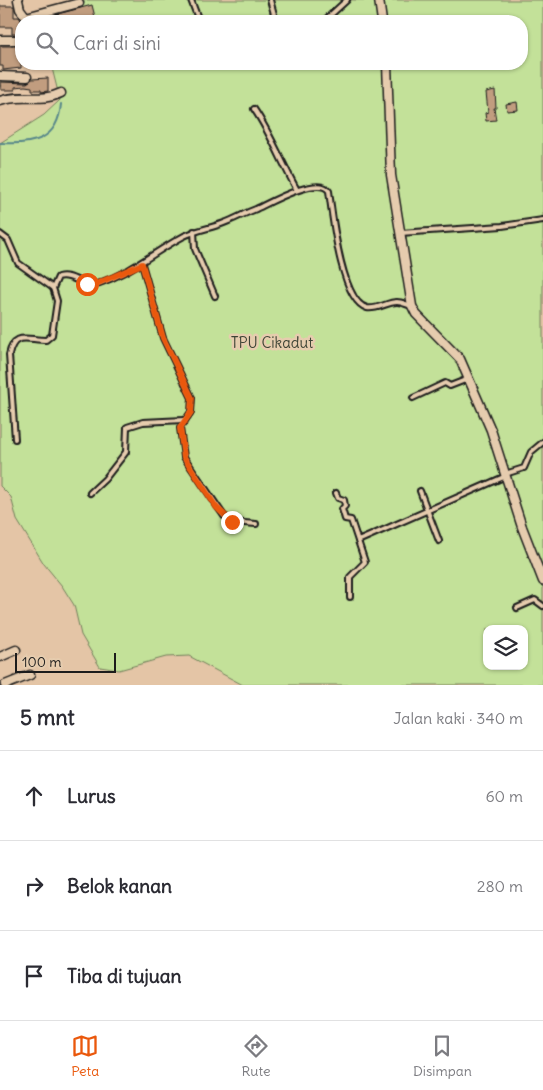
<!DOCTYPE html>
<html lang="id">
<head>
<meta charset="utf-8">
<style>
  body { margin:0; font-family:Delius,sans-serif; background:#f2f2f3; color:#2b2b33 }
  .controls { position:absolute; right:15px; bottom:15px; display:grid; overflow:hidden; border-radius:10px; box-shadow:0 1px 4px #0004 }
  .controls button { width:45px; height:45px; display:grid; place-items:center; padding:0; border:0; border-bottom:1px solid #e1e1e2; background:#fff; color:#2b2b33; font:25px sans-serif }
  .scale { position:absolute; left:15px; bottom:12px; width:101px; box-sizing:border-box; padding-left:5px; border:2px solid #1c1c1c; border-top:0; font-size:14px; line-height:18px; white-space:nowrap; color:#1c1c1c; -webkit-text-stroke:4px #e6ccae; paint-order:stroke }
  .stop { position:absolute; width:15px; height:15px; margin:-11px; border:4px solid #ea580c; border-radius:50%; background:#fff }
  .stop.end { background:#ea580c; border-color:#fff; box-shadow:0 1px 5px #0008 }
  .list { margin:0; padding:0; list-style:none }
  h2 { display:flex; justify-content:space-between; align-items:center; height:65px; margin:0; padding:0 20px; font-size:21px }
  h2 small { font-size:16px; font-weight:400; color:#7c7c81 }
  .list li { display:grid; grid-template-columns:32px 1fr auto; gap:15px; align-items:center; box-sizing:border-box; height:90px; padding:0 20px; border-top:1px solid #e1e1e2 }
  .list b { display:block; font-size:19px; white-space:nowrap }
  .list em { font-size:16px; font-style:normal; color:#7c7c81 }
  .icon { flex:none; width:28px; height:28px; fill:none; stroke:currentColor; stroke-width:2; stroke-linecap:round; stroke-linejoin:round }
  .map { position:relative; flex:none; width:543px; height:685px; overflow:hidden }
  .search { position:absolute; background:#fff; box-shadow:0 1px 4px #0004; left:15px; right:15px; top:15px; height:55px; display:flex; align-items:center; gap:12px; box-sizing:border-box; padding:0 18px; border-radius:20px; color:#7c7c81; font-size:19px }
  .sheet { height:335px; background:#fff }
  nav { display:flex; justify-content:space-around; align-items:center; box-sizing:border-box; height:70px; border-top:1px solid #e1e1e2; background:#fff; font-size:14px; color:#7c7c81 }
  nav a { display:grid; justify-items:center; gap:2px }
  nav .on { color:#ea580c }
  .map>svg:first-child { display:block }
</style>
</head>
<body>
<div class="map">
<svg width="543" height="685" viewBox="0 0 543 685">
  <rect width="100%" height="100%" fill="#e4c5a6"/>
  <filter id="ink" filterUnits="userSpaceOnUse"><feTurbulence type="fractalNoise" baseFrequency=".02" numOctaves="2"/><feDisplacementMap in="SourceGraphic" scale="10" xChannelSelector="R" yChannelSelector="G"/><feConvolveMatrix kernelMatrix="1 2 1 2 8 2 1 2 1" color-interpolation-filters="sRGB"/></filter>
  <g filter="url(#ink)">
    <path fill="#c3e199" stroke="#707e5a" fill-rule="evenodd" d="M74 0H543V685H243L189 656 166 657 119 670 100 667 81 635 74 605 62 586 44 564 17 520 11 497 0 486V143L44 115 60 100 51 64H522V21H59ZM487 629H524V666H487Z"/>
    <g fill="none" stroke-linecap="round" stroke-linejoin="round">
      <path stroke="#56868a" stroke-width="2" d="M0 143C32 145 58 141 61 104"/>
    </g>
    <g fill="#c19d7f" stroke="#1c1c1c">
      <path d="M92 5 96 21H40L39 19Z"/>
      <path d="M0 6H14V17H19L21 20V34H12V27H0Z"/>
      <path d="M0 46H21V68L3 70V66H0Z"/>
      <path d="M48 78V91L41 92V90H32V87L25 86 15 87V90H1L0 82 27 83 32 79Z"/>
      <path d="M495 90 496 108H494L496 120 486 121 485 113 488 112 486 92Z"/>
      <path d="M517 102 518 110 507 111 506 104Z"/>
    </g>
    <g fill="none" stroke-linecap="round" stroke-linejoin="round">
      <g stroke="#1c1c1c" stroke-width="8">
        <g id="lane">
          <path d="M191 0 199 21"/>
          <path d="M270 0 276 21"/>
          <path d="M324 21 347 0"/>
          <path d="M254 109C271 134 282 163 297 190"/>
          <path d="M194 231 195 249 215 296"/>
          <path d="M400 233 502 226 543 220"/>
          <path d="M0 234 8 240 18 263 53 288"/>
          <path d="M142 264 163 338 192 398 191 412 180 428 184 457 224 516 232 522 256 524"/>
          <path d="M413 398 445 383 450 386 468 379"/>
          <path d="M15 439 9 355C14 331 27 340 46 340L52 335 57 301 53 288 58 277C73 273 83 288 97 284 132 272 154 252 184 236 197 230 211 228 224 223 235 219 245 213 256 209 269 203 319 175 329 191 332 213 341 302 367 308 377 310 387 302 397 302 402 302 407 305 412 306"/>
          <path d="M505 474 524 468 531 452 543 442"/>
          <path d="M420 491 439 541"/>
          <path d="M90 493 105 479 126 452 127 427 143 422 184 420"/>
          <path d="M336 493 338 498 344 500 345 506 342 509 345 519 351 520 358 541 506 476"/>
          <path d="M350 597V577L365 562 358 541"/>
          <path d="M517 608 535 600 543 606"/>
        </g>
      </g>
      <g stroke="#1c1c1c" stroke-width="11">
        <g id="street">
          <path d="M18 0 20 9 26 17 79 3"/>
          <path d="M379 0 382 21"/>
          <path d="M0 40H21"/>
          <path d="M387 64 391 175 412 306 416 314 460 359 491 430 522 527 543 581"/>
          <path d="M0 76 27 77"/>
          <path d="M0 101C21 93 41 103 61 93"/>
          <path d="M0 657 16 650"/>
          <path d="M5 685 30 675"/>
        </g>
      </g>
      <use href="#lane" stroke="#e6ccae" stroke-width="4"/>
      <use href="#street" stroke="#e6ccae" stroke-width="8"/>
    </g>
  </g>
  <g fill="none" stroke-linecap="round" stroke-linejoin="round" filter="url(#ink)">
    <path stroke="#ea580c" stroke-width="6" d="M87 284H96L142 264 163 338 192 398 191 412 180 428 184 457 216 507 232 522"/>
  </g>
  <g text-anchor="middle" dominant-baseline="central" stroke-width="5" stroke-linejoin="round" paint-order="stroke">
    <g font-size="15" fill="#3d4335" stroke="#e6ccae">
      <text x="272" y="342">TPU Cikadut</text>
    </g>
  </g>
</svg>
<div class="controls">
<button><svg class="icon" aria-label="layers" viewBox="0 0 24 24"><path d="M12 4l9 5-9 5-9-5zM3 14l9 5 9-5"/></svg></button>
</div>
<div class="scale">100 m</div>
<div class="stop" style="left:87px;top:284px"></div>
<div class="stop end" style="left:232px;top:522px"></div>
<div class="search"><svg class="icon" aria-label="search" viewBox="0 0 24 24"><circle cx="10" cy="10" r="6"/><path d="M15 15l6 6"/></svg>Cari di sini</div>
</div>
<section class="sheet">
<h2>5 mnt<small>Jalan kaki · 340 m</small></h2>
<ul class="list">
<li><svg class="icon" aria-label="ahead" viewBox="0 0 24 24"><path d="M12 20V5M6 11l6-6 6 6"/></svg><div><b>Lurus</b></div><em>60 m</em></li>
<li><svg class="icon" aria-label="right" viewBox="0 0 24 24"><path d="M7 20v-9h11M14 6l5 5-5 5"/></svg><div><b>Belok kanan</b></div><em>280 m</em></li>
<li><svg class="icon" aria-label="arrive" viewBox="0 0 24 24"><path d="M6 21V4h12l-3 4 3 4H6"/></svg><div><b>Tiba di tujuan</b></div></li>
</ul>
</section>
<nav>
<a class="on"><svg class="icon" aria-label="map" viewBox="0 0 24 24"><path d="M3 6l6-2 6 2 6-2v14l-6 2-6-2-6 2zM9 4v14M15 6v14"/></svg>Peta</a>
<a><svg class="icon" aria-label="directions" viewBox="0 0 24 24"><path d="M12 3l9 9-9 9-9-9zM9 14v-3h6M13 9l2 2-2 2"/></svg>Rute</a>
<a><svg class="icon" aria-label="saved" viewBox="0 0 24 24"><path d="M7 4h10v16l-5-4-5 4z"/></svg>Disimpan</a>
</nav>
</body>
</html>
